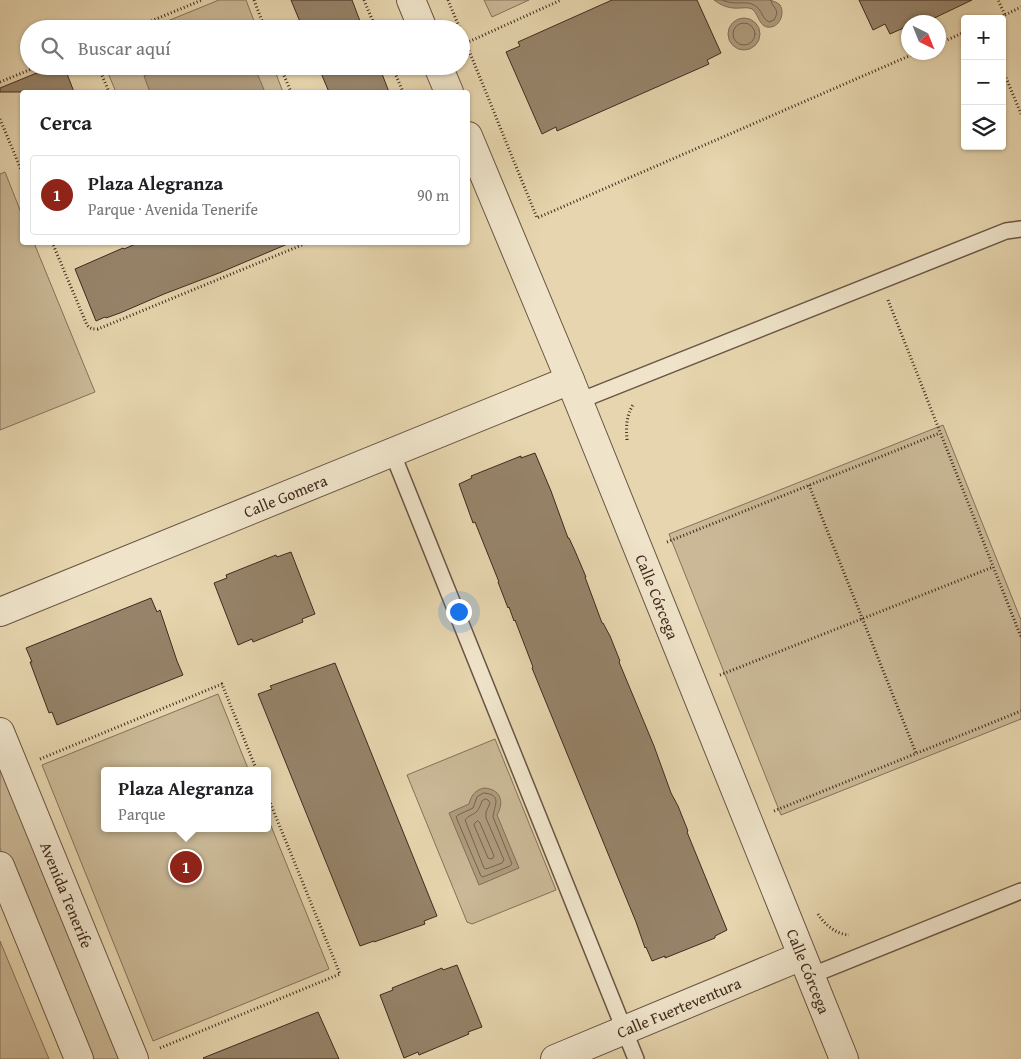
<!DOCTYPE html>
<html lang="es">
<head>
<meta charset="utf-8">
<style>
  body { margin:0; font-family:"Gentium Book Plus",serif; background:#f2f2f2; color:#202124 }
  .controls { position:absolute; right:15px; top:15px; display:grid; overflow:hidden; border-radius:5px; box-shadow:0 1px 4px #0004 }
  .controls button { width:45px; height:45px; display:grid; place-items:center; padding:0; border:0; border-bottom:1px solid #e0e0e0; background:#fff; color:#202124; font:25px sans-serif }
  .compass { position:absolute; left:901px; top:15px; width:45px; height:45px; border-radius:50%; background:#fff; box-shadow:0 1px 4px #0004; rotate:137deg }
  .you { position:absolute; left:458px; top:611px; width:18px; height:18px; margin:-12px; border:4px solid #fff; border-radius:50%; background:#1a73e8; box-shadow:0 0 0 8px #1a73e833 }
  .badge { display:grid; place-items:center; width:32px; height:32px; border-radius:50%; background:#8f2418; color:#fff; font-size:16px; font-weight:700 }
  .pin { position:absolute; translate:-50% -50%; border:2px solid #fff; box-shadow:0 1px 5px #0006 }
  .popup { position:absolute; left:101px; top:767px; width:170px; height:65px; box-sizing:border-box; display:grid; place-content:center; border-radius:5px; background:#fff; filter:drop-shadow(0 1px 4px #0005); font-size:16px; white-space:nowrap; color:#757577 }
  .popup b { font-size:19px; color:#202124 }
  .popup::after { content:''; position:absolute; left:50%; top:100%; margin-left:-10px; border:10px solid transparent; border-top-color:#fff }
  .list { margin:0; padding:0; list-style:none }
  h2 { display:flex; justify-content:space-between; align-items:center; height:65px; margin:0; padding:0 20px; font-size:21px }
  h2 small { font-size:16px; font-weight:400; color:#757577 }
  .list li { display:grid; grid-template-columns:32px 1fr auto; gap:15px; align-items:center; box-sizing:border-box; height:80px; margin:0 10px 10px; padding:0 10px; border:1px solid #e0e0e0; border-radius:5px }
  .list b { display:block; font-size:19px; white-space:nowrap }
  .list p { margin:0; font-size:16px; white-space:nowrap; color:#757577 }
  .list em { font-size:16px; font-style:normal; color:#757577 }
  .icon { flex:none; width:28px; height:28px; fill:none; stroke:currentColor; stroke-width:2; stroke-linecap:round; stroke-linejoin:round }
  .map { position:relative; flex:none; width:1021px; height:1059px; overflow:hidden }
  .search { position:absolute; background:#fff; box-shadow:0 1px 4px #0004; left:20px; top:20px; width:450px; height:55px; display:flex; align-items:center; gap:12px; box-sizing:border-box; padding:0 18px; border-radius:28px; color:#757577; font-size:19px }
  .panel { position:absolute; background:#fff; box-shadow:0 1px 4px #0004; left:20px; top:90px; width:450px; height:155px; border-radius:5px }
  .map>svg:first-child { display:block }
</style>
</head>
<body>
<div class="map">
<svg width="1021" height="1059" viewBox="0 0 1021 1059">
  <rect width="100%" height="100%" fill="#e6d5ae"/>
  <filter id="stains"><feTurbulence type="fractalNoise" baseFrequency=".004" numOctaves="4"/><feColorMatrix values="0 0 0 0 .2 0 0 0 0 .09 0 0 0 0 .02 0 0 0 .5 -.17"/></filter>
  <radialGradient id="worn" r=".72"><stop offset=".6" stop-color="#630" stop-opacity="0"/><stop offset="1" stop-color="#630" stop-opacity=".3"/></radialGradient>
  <g fill="#cab896" stroke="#85715a">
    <path d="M219 0H246L257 29H148Z"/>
    <path d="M484 0H529L492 17Z"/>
    <path d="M105 66H273L283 92H116Z"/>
    <path d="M5 172 22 215V242L34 243 95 392 0 430V174Z"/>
    <path d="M943 425 1021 620V719L781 815 669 534Z"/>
    <path d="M218 694 249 771H105V828H267V816L329 969 153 1041 42 765Z"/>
    <path d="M495 739 556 890 472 924 467 922 407 775Z"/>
    <path d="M0 755 125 1059H86L0 848Z"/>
    <path d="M0 941 49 1059H0Z"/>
  </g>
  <g fill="#ae9b7d" stroke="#826e57">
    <path d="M714 0H769C773 1 777 2 780 5 785 13 780 26 771 27 759 29 759 14 752 9 748 7 744 8 740 8 730 9 722 6 714 0Z"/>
    <circle cx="744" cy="34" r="16"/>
    <path d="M167 66H236L238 71 250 66H254L265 92H150L144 76Z"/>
    <path d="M484 788C500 789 505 801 497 815L519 868 479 885 449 813 469 804C471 796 475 790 484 788Z"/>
  </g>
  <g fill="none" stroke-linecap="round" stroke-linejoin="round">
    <g stroke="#77624e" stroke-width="1">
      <path d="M722 0C733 6 746 0 754 5 762 9 762 19 769 22L774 20C781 8 772 9 771 0"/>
      <circle cx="744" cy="34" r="11"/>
      <path d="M484 793C503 795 494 805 493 817L512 864 510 866 483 877 481 876 456 817 458 815 473 808 477 797Z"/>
      <path d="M486 799 488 800 490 803 486 812V818L504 860 502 863 486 869 484 868 465 820C473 811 476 818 482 801Z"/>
      <path d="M478 821 480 823 494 856 493 858 491 859 488 858 474 825 475 823Z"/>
    </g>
  </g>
  <g fill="#968369" stroke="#402a1f">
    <path d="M291 0H352L363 29H303Z"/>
    <path d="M612 0H697L721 53 707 60 709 64 557 131 556 127 542 134 506 52 520 46 518 42Z"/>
    <path d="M859 0H972L926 22H908V26L890 34 885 24 873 30Z"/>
    <path d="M54 66H64L74 92H0V88Z"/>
    <path d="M318 66H379L389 92H329Z"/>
    <path d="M140 242H290V243L219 273 164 294 120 313 106 318 105 317 96 321 75 269 123 248 124 249Z"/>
    <path d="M535 453 551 491 568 538H569L575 551 586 577H585L602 623H603L610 636 620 661 619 662 654 746 671 793 678 806 688 831 687 832 727 930 715 936V938L665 958V956L652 961 646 947 645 948 636 922 532 668 533 667 515 620 514 621 509 607 508 608 498 582H499L475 522 473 523 459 484 472 478 471 476 521 456V458Z"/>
    <path d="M291 552 315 614 302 619 303 622 253 642 252 639 238 645 214 583 227 578 226 575 276 555 277 557Z"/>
    <path d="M151 598 157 612 160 610 177 661 183 675 57 725 52 712 49 713 30 662H32L26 648Z"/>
    <path d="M335 663 437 916 424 921 425 924 374 942V941L360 946 258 694 272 689 270 686Z"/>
    <path d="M457 965 482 1027 468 1032 469 1034 419 1055 418 1052 404 1058 380 995 393 990 392 988 442 968 443 970Z"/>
    <path d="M318 1012 339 1059H204L203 1058Z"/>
  </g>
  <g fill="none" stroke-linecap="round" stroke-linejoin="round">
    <g stroke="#6a5543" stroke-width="18">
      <g id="lane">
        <path d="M579 401 1006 231 1021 229"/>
        <path d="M392 452 636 1059"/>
        <path d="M810 976 1021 891"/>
      </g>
    </g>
    <g stroke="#6a5543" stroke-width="30">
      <g id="street">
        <path d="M411 0 423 29"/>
        <path d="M438 66 449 92"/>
        <path id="s1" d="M468 136 570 380 844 1059"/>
        <path id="s2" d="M0 612 570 380"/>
        <path id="s3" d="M0 732 134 1059"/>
        <path d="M0 866 79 1059"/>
        <path id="s4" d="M555 1059 802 956"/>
      </g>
    </g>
    <g stroke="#402a1f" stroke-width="3" stroke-dasharray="1 2.5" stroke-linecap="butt">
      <path d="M254 0 265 29"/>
      <path d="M364 0 376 29"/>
      <path d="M448 0 460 29"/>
      <path d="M1005 15 1021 7"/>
      <path d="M996 19 1005 15 998 0"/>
      <path d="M132 29 202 0"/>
      <path d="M461 31 537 218 918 52"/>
      <path d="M466 43 561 0"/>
      <path d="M938 44 965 32"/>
      <path d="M98 66 109 92"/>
      <path d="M280 66 291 92"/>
      <path d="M392 66 403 92"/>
      <path d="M1002 68 1021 114"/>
      <path d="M0 82 39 66"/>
      <path d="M0 119 22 172"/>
      <path d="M52 242 87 325C90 329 93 329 98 329L309 242"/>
      <path d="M888 300 1021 637"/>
      <path d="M627 440C626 426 626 416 634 403"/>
      <path d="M809 485 916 753"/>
      <path d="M667 542 940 433"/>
      <path d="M720 675 993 567"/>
      <path d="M40 759 222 684 257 771"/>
      <path d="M774 811 1021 711"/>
      <path d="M818 914C825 925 836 934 849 935"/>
      <path d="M160 1048 340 974 267 795"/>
    </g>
    <use href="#lane" stroke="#efe4ca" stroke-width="15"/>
    <use href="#street" stroke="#efe4ca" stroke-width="28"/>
  </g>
  <g text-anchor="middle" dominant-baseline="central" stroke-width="5" stroke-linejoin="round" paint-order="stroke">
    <g font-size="16" fill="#402a1f" stroke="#efe4ca">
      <text stroke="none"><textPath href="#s2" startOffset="308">Calle Gomera</textPath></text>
      <text stroke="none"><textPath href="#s1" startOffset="498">Calle Córcega</textPath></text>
      <text stroke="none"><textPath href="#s3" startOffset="176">Avenida Tenerife</textPath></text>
      <text stroke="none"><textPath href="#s1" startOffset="902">Calle Córcega</textPath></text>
      <text stroke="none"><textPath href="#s4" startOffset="134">Calle Fuerteventura</textPath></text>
    </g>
  </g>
  <rect width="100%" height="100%" filter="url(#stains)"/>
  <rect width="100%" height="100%" fill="url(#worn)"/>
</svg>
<div class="controls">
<button>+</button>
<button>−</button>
<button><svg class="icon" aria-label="layers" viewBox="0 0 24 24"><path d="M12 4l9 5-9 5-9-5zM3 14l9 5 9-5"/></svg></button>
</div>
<svg class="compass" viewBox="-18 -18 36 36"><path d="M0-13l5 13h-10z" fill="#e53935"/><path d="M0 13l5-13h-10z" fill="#757577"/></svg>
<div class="you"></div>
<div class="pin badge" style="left:186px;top:867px">1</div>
<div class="popup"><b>Plaza Alegranza</b>Parque</div>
<div class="search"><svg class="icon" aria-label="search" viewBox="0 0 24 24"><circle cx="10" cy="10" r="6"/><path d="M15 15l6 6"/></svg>Buscar aquí</div>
<section class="panel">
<h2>Cerca<small></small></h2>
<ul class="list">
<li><span class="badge">1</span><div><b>Plaza Alegranza</b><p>Parque · Avenida Tenerife</p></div><em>90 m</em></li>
</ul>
</section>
</div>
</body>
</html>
